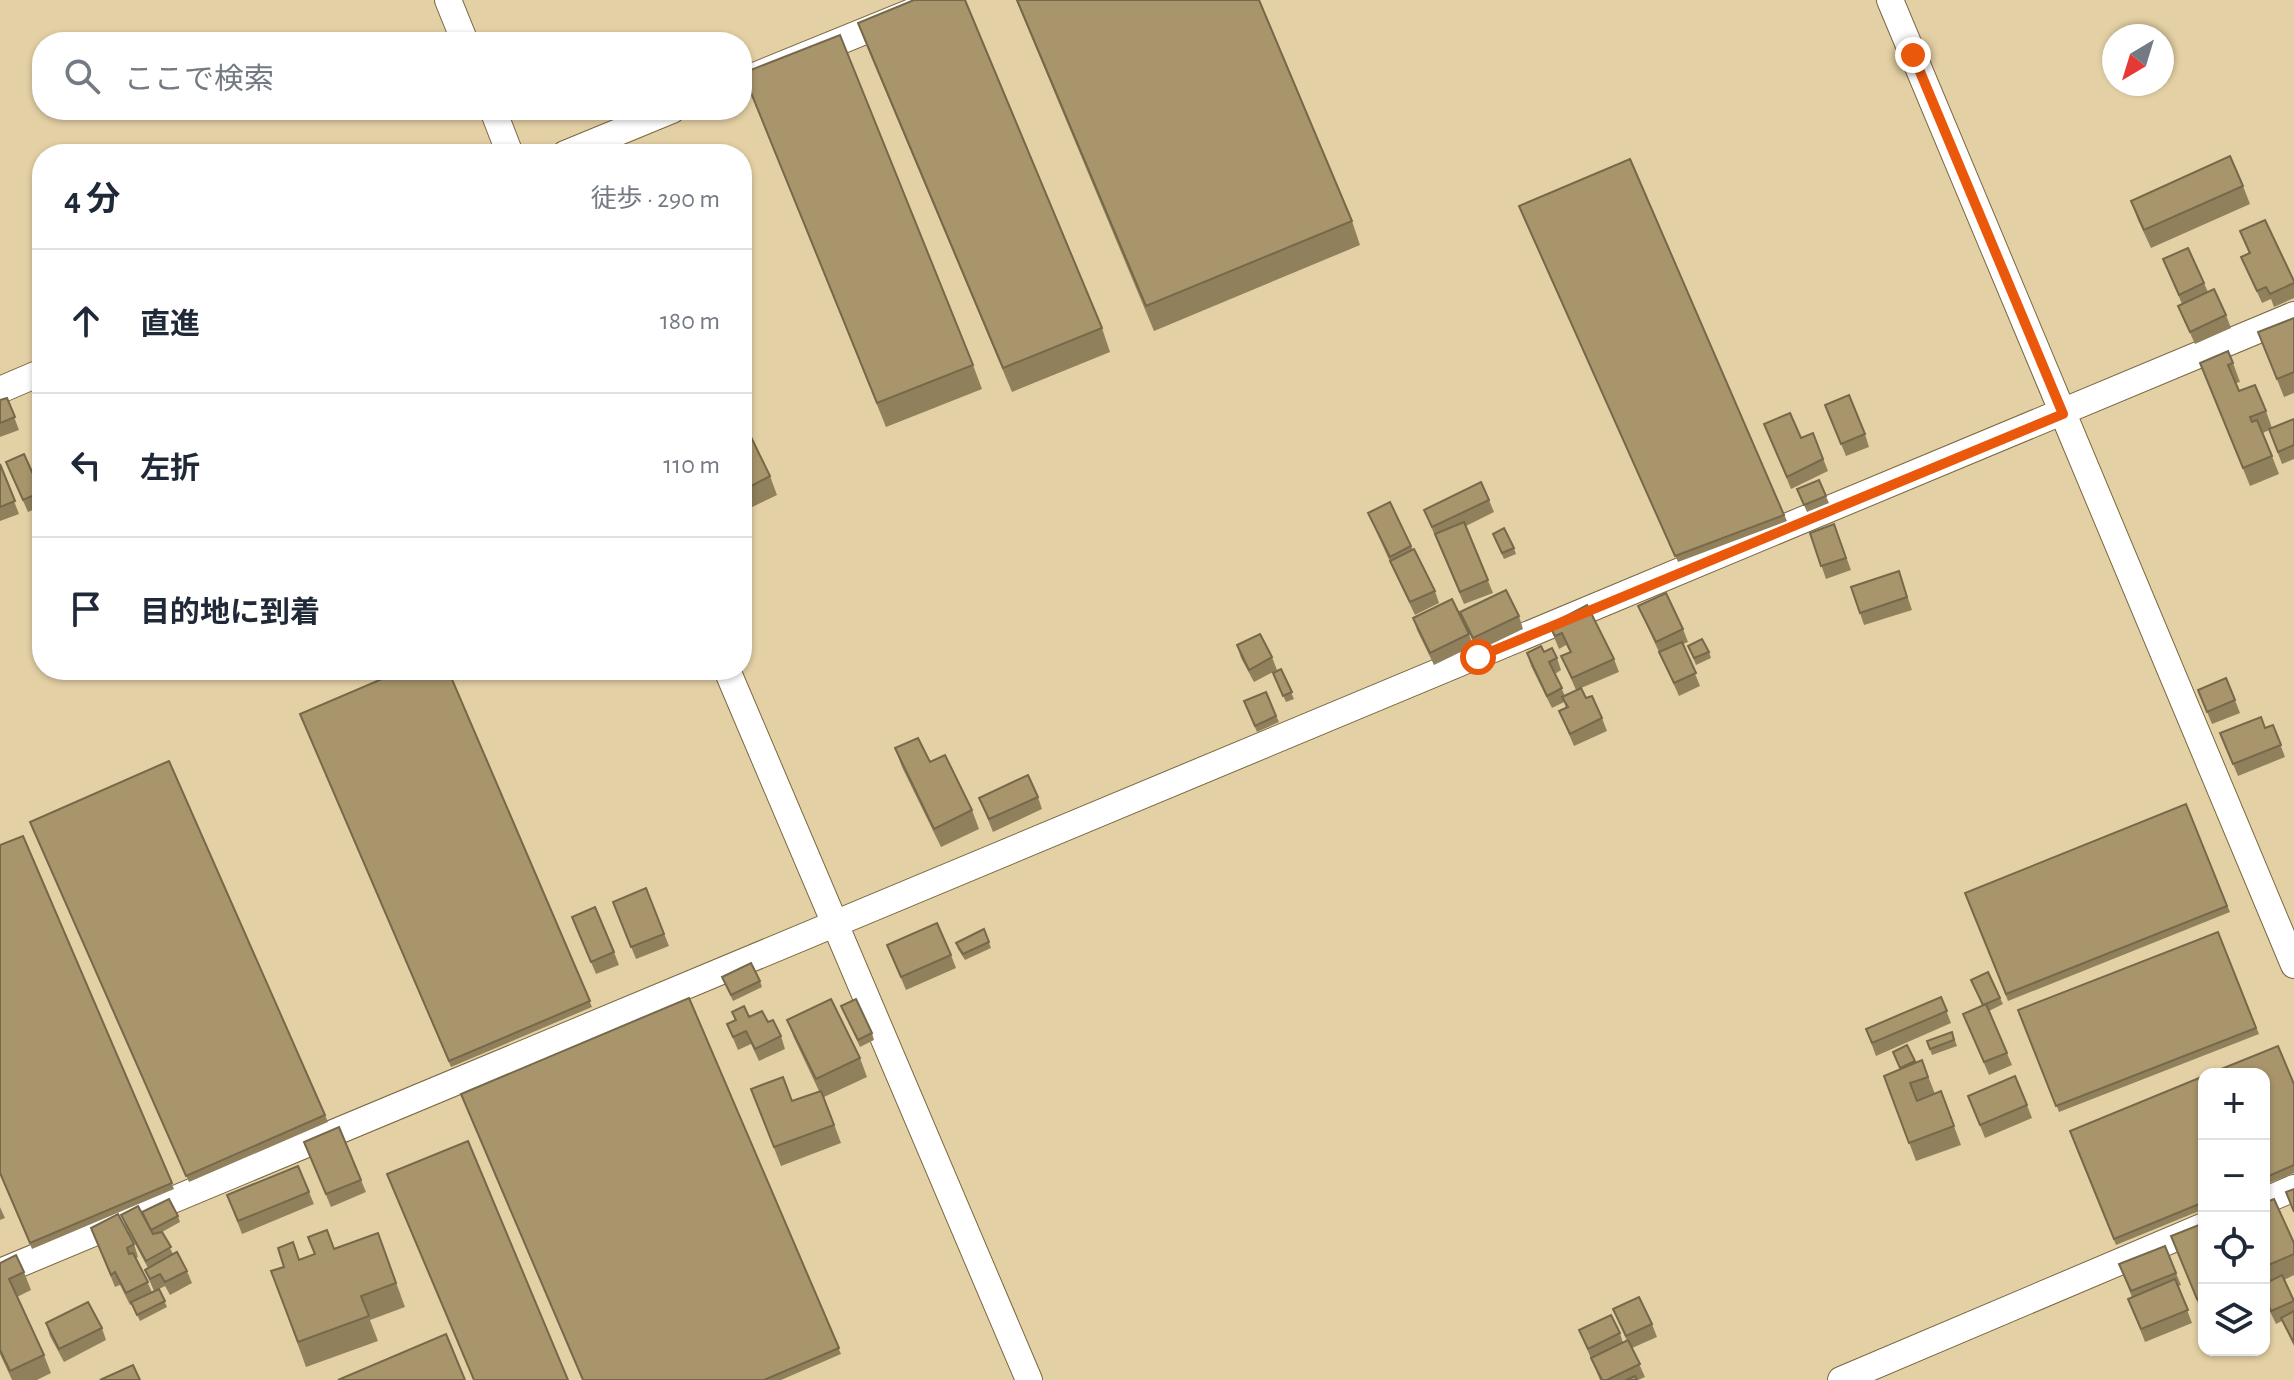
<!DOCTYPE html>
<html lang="ja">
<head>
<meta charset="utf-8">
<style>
  body { margin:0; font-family:"Alegreya Sans","Noto Sans JP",sans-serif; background:#f6f6f7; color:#1f2937 }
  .controls { position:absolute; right:24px; bottom:24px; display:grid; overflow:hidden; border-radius:16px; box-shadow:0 2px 6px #0004 }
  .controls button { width:72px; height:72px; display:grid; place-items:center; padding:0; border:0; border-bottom:2px solid #e0e1e3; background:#fff; color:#1f2937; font:40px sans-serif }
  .compass { position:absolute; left:2102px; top:24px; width:72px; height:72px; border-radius:50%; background:#fff; box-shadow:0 2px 6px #0004; rotate:218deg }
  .stop { position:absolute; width:24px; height:24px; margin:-18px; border:6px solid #ea580c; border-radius:50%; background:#fff }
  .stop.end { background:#ea580c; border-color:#fff; box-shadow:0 2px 8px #0008 }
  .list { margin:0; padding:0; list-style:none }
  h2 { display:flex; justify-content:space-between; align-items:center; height:104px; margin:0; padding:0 32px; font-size:34px }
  h2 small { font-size:26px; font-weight:400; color:#747a83 }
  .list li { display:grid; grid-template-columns:52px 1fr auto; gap:24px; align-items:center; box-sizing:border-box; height:144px; padding:0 32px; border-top:2px solid #e0e1e3 }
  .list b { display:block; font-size:30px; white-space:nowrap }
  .list em { font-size:26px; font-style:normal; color:#747a83 }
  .icon { flex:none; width:44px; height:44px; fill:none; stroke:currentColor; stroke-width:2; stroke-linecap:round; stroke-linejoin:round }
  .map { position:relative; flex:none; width:2294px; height:1380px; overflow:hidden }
  .search { position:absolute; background:#fff; box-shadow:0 2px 6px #0004; left:32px; top:32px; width:720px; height:88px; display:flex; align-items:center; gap:20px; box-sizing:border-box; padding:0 28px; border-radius:32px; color:#747a83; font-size:30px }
  .panel { position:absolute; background:#fff; box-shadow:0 2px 6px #0004; left:32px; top:144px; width:720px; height:536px; border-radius:32px }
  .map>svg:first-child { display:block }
</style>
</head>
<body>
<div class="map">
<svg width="2294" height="1380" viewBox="0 0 2294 1380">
  <rect width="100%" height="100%" fill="#e4d0a5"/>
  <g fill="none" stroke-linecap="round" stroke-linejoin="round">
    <g stroke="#7a673f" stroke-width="28">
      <g id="minor">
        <path d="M448 0 465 42"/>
        <path d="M1890 0 2294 965"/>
        <path d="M742 81 941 0"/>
        <path d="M493 110 510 154"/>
        <path d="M565 154 672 110"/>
        <path d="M0 390 42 372"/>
        <path d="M727 670 1029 1380"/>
        <path d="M2264 1201 2294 1188"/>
        <path d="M0 1272 2294 315"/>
        <path d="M1841 1380 2204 1226"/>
      </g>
    </g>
    <use href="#minor" stroke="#fff" stroke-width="26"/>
  </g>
  <g fill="#90805c">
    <path d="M1016 0H1259L1352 221 1360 245 1154 331Z"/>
    <path d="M858 23 1102 328 1110 352 1012 392 867 47Z"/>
    <path d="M743 73 973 365 982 389 886 427Z"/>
    <path d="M1630 159 1787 521 1678 562 1521 212Z"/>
    <path d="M2243 186 2250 204 2151 248 2138 220 2131 201Z"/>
    <path d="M2240 231 2294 281V298L2274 307 2271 299 2262 303 2241 257 2249 253Z"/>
    <path d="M2163 259 2204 283 2208 292 2226 315 2231 328 2195 344 2178 306 2182 304Z"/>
    <path d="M2294 318V393L2284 397 2258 332Z"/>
    <path d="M2200 363H2233L2240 382 2236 383 2239 391 2266 411 2272 428 2294 419V459L2282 464 2269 430 2263 433 2279 474 2250 486Z"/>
    <path d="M7 398 19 430 0 437V400Z"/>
    <path d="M1830 417 1865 434 1869 447 1846 456Z"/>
    <path d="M1764 424 1801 438 1813 433 1828 471 1791 489Z"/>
    <path d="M742 441 770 476 777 495 742 512Z"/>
    <path d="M24 454 42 495V506L28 512 6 462Z"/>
    <path d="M0 464 19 514 0 521Z"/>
    <path d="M1819 480 1829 503 1807 512 1797 489Z"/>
    <path d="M1489 500 1494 512 1466 526 1493 593 1464 604 1424 510Z"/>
    <path d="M1390 502 1413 550 1435 591 1439 603 1415 615 1395 573 1368 513Z"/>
    <path d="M1834 524 1851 570 1826 579 1810 533Z"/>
    <path d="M1495 540 1514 548 1516 554 1504 559Z"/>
    <path d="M1899 571 1912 610 1864 625 1851 587Z"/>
    <path d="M1638 606 1683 629 1688 642 1683 644 1700 686 1679 696Z"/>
    <path d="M1460 612 1519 616 1523 629 1477 651Z"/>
    <path d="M1413 618 1469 634 1473 646 1434 665 1417 630Z"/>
    <path d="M1549 625 1614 659 1619 672 1581 688 1586 698 1602 718 1607 731 1574 746 1559 711 1566 708 1564 702 1552 708 1531 666 1527 653 1544 652 1557 658 1561 670 1555 674 1565 696 1576 690 1561 656 1570 652 1566 645 1559 649Z"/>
    <path d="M1237 645 1272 657 1277 670 1254 682 1241 658Z"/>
    <path d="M1688 646 1709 652 1711 658 1696 665Z"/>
    <path d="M1281 669 1294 699 1286 702 1273 673Z"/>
    <path d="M448 670 592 1007 451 1067 300 714Z"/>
    <path d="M2198 690 2235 700 2240 713 2212 724Z"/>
    <path d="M1266 692 1279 722 1257 732 1244 701Z"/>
    <path d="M2273 725 2285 757 2238 776 2220 733 2265 728Z"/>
    <path d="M895 748 930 762 972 810 979 829 941 847 902 767Z"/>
    <path d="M1038 797 1042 809 993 832 979 798Z"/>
    <path d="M2186 804 2230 912 2008 1001 1965 893Z"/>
    <path d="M32 828 325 1115 328 1122 189 1182Z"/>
    <path d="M23 836 174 1189 32 1249 0 1174Z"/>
    <path d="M646 888 669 946 636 959 613 902Z"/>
    <path d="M572 917 614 952 619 965 596 974Z"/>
    <path d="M984 929 991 948 965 960 958 949 956 943Z"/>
    <path d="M2218 932 2259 1034 2059 1112 2018 1010Z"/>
    <path d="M887 945 951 955 956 968 906 990Z"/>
    <path d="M722 977 760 981 762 987 733 1001Z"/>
    <path d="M1971 980 2000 998 2003 1004 1989 1011 2012 1065 1989 1075 1963 1014 1982 1005Z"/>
    <path d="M1941 997 1951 1023 1876 1056 1866 1029Z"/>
    <path d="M689 998 841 1354 781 1380H582Z"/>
    <path d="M841 1006 872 1033 874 1040 860 1047Z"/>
    <path d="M732 1012 768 1022 781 1036 785 1049 759 1061 751 1044 738 1050 727 1024 735 1021Z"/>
    <path d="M787 1020 860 1058 867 1077 824 1097 841 1143 781 1166 751 1089 792 1101 819 1091 794 1038Z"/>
    <path d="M1952 1032 1957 1046 1932 1055 1927 1041Z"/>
    <path d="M1907 1045 1916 1063 1922 1060 1935 1094 1941 1091 1961 1145 1916 1161 1884 1076 1900 1069 1893 1052Z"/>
    <path d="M2264 1074 2294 1084V1173L2264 1185Z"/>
    <path d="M2204 1076V1209L2116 1245 2070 1131Z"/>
    <path d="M1968 1096 2027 1105 2032 1118 1985 1138Z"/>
    <path d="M304 1142 361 1180 366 1192 331 1207Z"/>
    <path d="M298 1166 314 1204 242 1234 227 1195Z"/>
    <path d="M2264 1203 2294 1243V1275L2284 1280 2294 1301V1346L2282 1321 2276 1324 2264 1299Z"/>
    <path d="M0 1207 5 1218 0 1220Z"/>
    <path d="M121 1215 144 1216H178L180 1222 162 1232 173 1254 187 1271 192 1283 170 1295 165 1286 159 1289 167 1307 140 1321 132 1304 130 1305 120 1285 115 1287 91 1228 134 1244 138 1257 136 1258 152 1292 154 1291 145 1270 148 1268 126 1227Z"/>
    <path d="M2204 1223V1318L2171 1236Z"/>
    <path d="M378 1233 405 1307 370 1320 378 1341 306 1367 271 1271 299 1260Z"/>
    <path d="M0 1263 24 1272 31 1290 17 1297 44 1355 51 1373 37 1380H12L0 1354Z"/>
    <path d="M2119 1264 2176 1273 2181 1285 2178 1286 2192 1323 2145 1342 2128 1299 2132 1297Z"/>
    <path d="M1613 1309 1652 1324 1657 1337 1632 1348 1645 1377 1638 1380H1600L1579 1330 1620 1333 1623 1343 1627 1341Z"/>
    <path d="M46 1323 102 1328 106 1340 64 1362 50 1336Z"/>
  </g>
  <g fill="#a8956b" stroke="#76684b" stroke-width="2">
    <path d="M914 0H965L1102 328 1003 368 858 23Z"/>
    <path d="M1017 0H1259L1352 221 1146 306Z"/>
    <path d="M840 35 973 365 877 403 743 73Z"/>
    <path d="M2230 156 2243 186 2144 230 2131 201Z"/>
    <path d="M1630 159 1784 515 1675 556 1519 206Z"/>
    <path d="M2265 220 2294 281V283L2270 294 2266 287 2257 291 2241 257 2250 253 2240 231Z"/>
    <path d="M2188 248 2204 283 2179 295 2163 259Z"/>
    <path d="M2214 289 2226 315 2190 332 2178 306Z"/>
    <path d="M2294 318V372L2277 379 2258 332Z"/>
    <path d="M2228 351 2233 363 2228 365 2239 391 2255 385 2266 411 2250 417 2252 422 2257 420 2272 456 2243 468 2200 363Z"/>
    <path d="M1849 395 1865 434 1841 444 1825 405Z"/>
    <path d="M7 398 15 417 0 423V400Z"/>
    <path d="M1790 413 1801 438 1813 433 1823 459 1787 477 1764 424Z"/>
    <path d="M2294 419V445L2278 452 2269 429Z"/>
    <path d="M751 437 770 476 742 491V441Z"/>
    <path d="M24 454 41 492 23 500 6 462Z"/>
    <path d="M0 464 15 501 0 507Z"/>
    <path d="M1819 480 1826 496 1804 505 1797 489Z"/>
    <path d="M1481 482 1489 500 1432 527 1424 510Z"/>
    <path d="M1390 502 1411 546 1390 557 1368 513Z"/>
    <path d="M1464 522 1488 580 1460 592 1435 534Z"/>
    <path d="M1834 524 1846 558 1821 566 1810 533Z"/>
    <path d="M1504 528 1514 548 1502 553 1493 534Z"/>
    <path d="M1414 549 1435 591 1410 602 1390 561Z"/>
    <path d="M1899 571 1907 597 1860 613 1851 587Z"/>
    <path d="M1506 590 1519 616 1473 638 1460 612Z"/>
    <path d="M1666 593 1683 629 1656 642 1638 606Z"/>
    <path d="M1452 599 1469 634 1430 653 1413 618Z"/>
    <path d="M1587 605 1614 659 1572 678 1561 656 1571 652 1562 633 1555 636 1549 625Z"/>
    <path d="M1260 634 1272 657 1249 670 1237 645Z"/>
    <path d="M1702 639 1709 652 1694 658 1688 646Z"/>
    <path d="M1682 642 1696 673 1674 683 1659 652Z"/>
    <path d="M1541 646 1544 652 1552 648 1557 658 1549 662 1562 688 1547 696 1527 653Z"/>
    <path d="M1281 669 1292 692 1283 696 1273 673Z"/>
    <path d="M403 670H448L590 1001 449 1061 300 714Z"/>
    <path d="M2226 678 2235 700 2207 712 2198 690Z"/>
    <path d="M1581 688 1586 698 1592 696 1602 718 1570 734 1559 711 1568 707 1562 697Z"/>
    <path d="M1266 692 1276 716 1255 726 1244 701Z"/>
    <path d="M2261 717 2265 728 2273 725 2281 745 2233 764 2220 733Z"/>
    <path d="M918 738 930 762 945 755 972 810 934 829 895 748Z"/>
    <path d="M169 761 325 1115 186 1176 30 822Z"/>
    <path d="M1028 775 1038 797 989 819 979 798Z"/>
    <path d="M2186 804 2227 906 2006 994 1965 893Z"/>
    <path d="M23 836 172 1183 30 1243 0 1173V845Z"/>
    <path d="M646 888 664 934 631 947 613 902Z"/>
    <path d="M595 907 614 952 591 962 572 917Z"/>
    <path d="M937 923 951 955 901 977 887 945Z"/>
    <path d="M984 929 989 942 963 954 956 943Z"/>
    <path d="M2218 932 2256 1028 2056 1106 2018 1010Z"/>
    <path d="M751 963 760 981 731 995 722 977Z"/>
    <path d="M1988 972 2000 998 1983 1005 1971 980Z"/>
    <path d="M1941 997 1947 1011 1872 1043 1866 1029Z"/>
    <path d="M689 998 839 1348 764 1380H583L461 1094Z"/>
    <path d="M831 999 860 1058 816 1079 787 1020Z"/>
    <path d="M856 999 872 1033 858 1040 841 1006Z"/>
    <path d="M1986 1004 2007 1053 1984 1062 1963 1014Z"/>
    <path d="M744 1006 749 1017 762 1011 768 1022 773 1020 781 1036 755 1049 746 1031 733 1037 727 1024 736 1020 732 1012Z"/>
    <path d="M1952 1032 1954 1040 1930 1049 1927 1041Z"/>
    <path d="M1907 1045 1915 1061 1900 1068 1893 1052Z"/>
    <path d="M2278 1046 2294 1084V1165L2264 1178V1074H2209Z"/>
    <path d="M1922 1060 1928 1077 1910 1083 1917 1101 1941 1091 1954 1126 1909 1143 1884 1076Z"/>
    <path d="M2015 1076 2027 1105 1980 1125 1968 1096Z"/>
    <path d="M2204 1076V1202L2114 1239 2070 1131Z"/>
    <path d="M783 1077 792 1101 821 1091 834 1125 774 1147 751 1089Z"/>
    <path d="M339 1127 361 1180 326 1194 304 1142Z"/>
    <path d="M468 1141 568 1380H474L387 1174Z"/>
    <path d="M298 1166 309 1192 238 1221 227 1195Z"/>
    <path d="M2294 1189V1212L2286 1192Z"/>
    <path d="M169 1199 178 1216 151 1230 142 1212Z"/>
    <path d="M2274 1199 2294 1243V1254L2264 1267V1203Z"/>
    <path d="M138 1206 153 1234 162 1232 171 1247 146 1261 121 1215Z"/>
    <path d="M118 1214 134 1244 127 1248 129 1254 133 1253 148 1282 126 1293 115 1272 111 1275 91 1228Z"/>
    <path d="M2204 1223V1296L2197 1299 2171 1236Z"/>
    <path d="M327 1230 334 1249 378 1233 396 1283 361 1296 369 1316 298 1342 271 1271 284 1267 278 1248 293 1242 299 1260 315 1254 308 1237Z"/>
    <path d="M2165 1246 2176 1273 2131 1291 2119 1264Z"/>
    <path d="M177 1252 187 1271 165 1282 160 1274 150 1279 145 1270Z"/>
    <path d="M16 1255 24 1272 9 1279 44 1355 10 1371 0 1350V1263Z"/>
    <path d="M2282 1275 2294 1301 2271 1311 2264 1296V1284Z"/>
    <path d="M2175 1279 2188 1310 2141 1329 2128 1299Z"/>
    <path d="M159 1289 165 1301 137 1315 131 1302Z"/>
    <path d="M1639 1297 1652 1324 1626 1336 1613 1309Z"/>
    <path d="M88 1302 102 1328 59 1349 46 1323Z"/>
    <path d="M2294 1311V1343L2281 1318Z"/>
    <path d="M1611 1315 1620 1333 1588 1349 1579 1330Z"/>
    <path d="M446 1334 465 1380H338Z"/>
    <path d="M1628 1340 1640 1364 1607 1380H1602L1591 1358Z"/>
    <path d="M133 1365 140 1380H100Z"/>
    <path d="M1635 1376 1637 1380H1626Z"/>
  </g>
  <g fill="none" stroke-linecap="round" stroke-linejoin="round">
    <path stroke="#ea580c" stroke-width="10" d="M1478 657 2063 414 1913 55"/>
  </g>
</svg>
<div class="controls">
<button>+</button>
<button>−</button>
<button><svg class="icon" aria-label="locate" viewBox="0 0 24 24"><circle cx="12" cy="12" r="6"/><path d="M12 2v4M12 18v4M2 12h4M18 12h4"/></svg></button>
<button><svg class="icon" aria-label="layers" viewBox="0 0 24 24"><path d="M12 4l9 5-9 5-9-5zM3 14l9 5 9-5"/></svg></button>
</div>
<svg class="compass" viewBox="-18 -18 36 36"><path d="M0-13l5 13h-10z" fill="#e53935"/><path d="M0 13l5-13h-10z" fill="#747a83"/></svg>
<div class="stop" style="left:1478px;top:657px"></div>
<div class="stop end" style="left:1913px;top:55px"></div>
<div class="search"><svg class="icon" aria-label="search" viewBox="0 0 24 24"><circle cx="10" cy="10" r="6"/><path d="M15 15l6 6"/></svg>ここで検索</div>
<section class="panel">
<h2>4 分<small>徒歩 · 290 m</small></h2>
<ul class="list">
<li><svg class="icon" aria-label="ahead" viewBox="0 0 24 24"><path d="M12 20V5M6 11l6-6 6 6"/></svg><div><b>直進</b></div><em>180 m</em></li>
<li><svg class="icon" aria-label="left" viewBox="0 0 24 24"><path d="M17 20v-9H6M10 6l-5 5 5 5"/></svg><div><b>左折</b></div><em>110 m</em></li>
<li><svg class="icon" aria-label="arrive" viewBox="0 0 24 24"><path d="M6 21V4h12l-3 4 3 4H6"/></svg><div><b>目的地に到着</b></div></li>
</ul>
</section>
</div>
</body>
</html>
